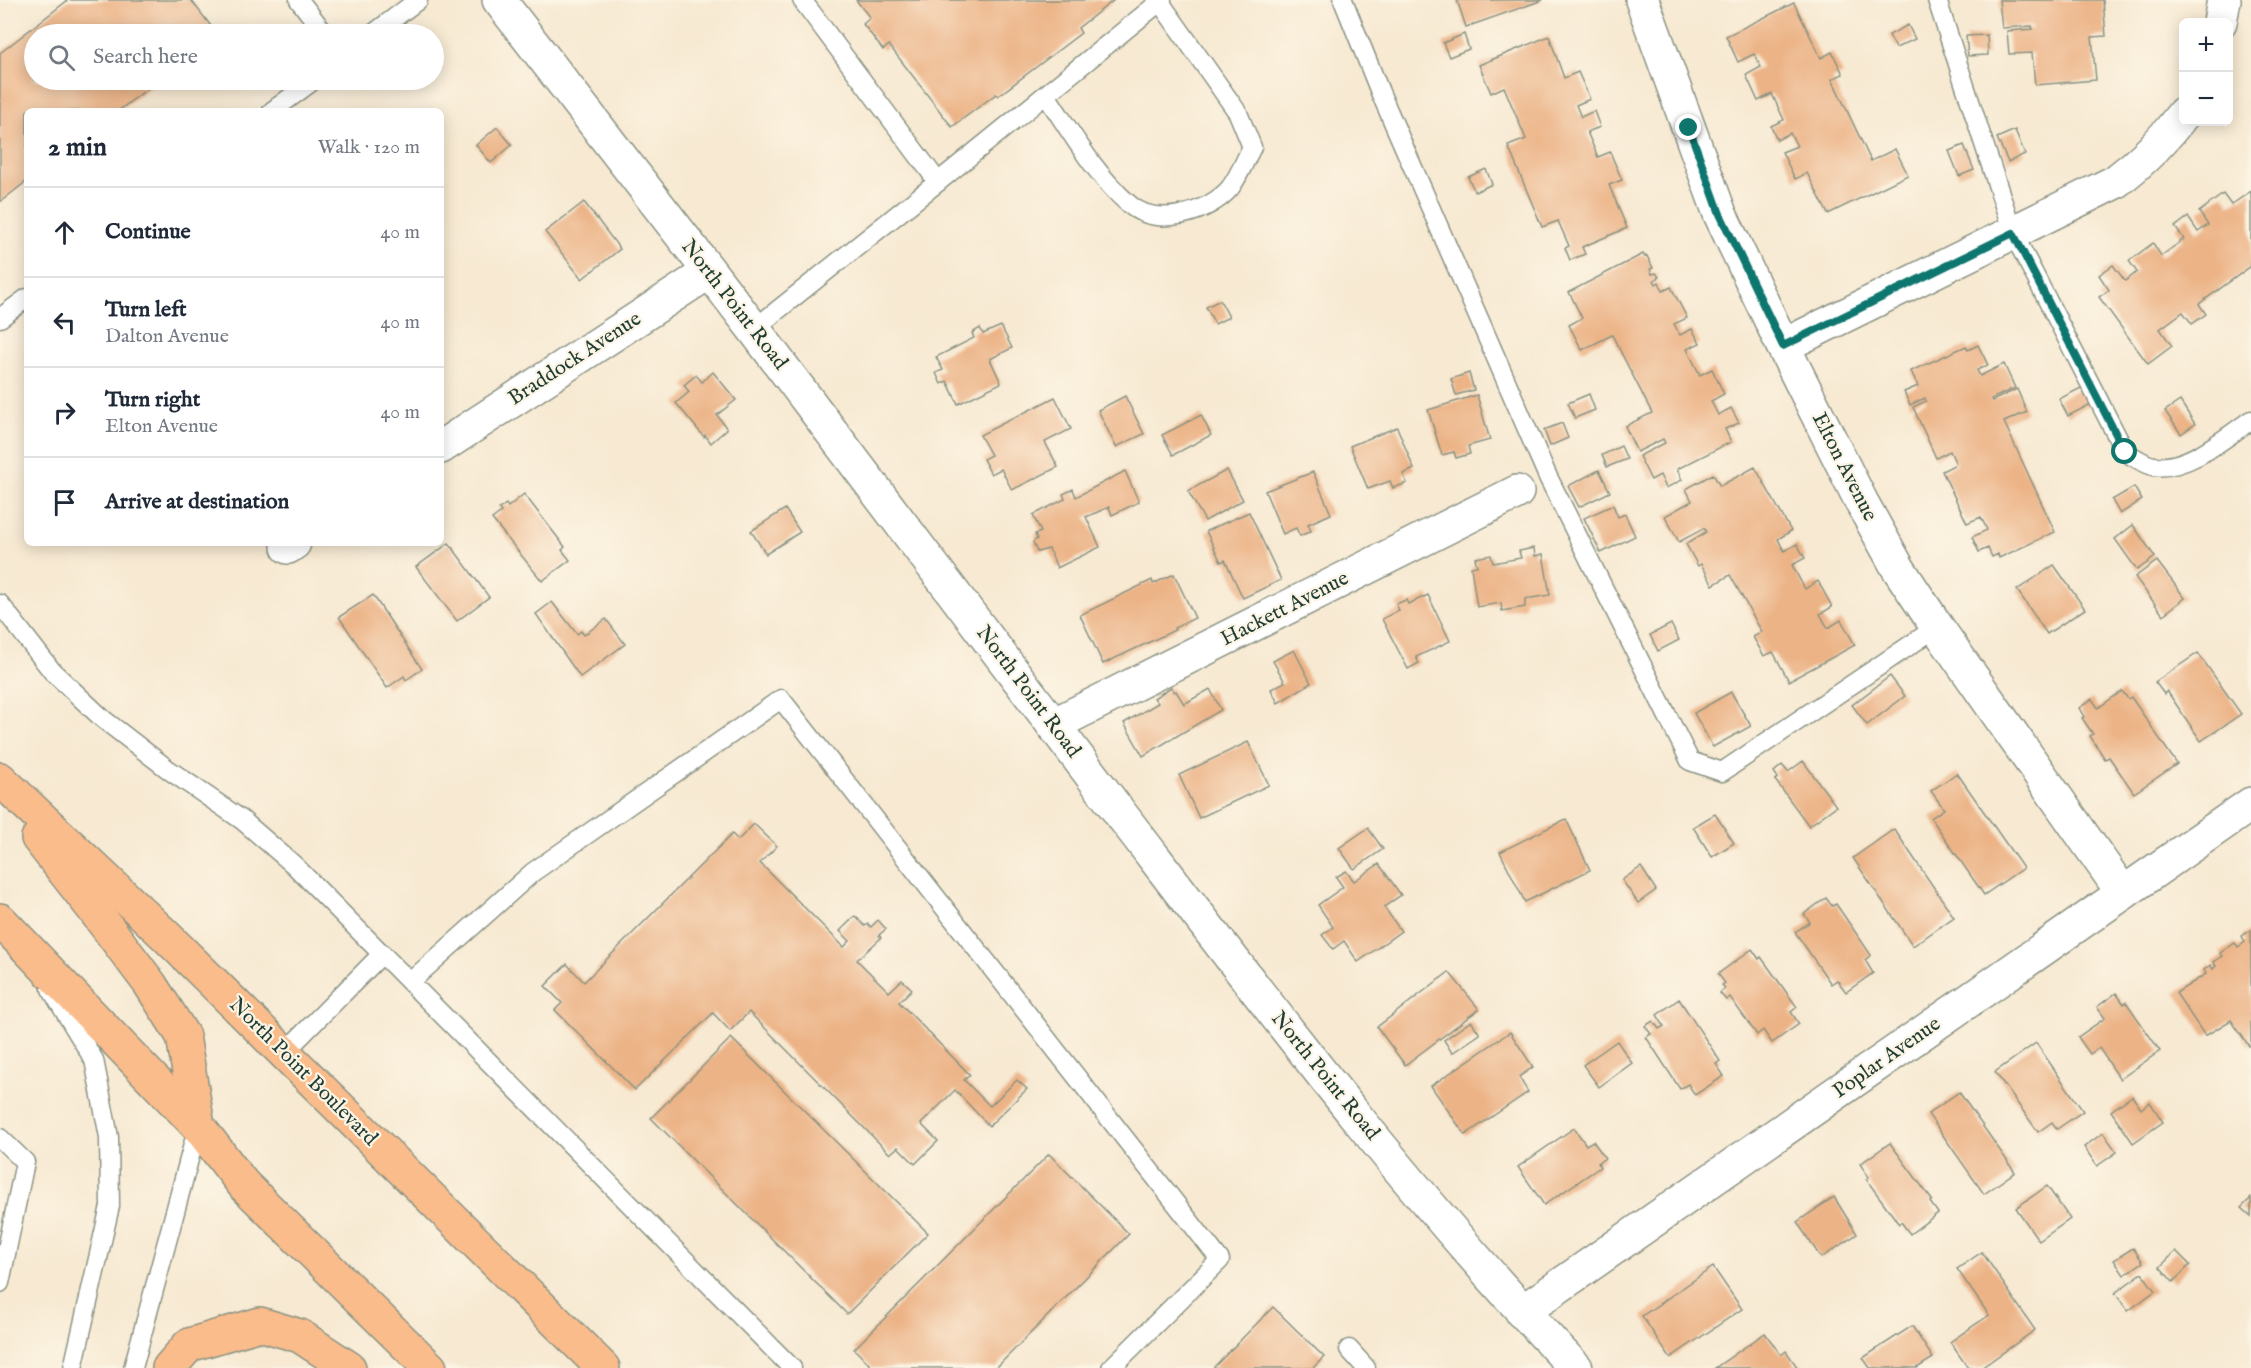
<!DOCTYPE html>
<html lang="en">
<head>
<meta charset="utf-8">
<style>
  body { margin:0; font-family:"IM FELL English",serif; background:#f6f6f7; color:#1f2937 }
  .controls { position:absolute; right:18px; top:18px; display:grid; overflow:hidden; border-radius:9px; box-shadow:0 3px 15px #0003 }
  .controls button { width:54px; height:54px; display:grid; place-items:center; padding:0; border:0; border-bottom:2px solid #e0e1e3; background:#fff; color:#1f2937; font:30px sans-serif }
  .stop { position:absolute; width:18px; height:18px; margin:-14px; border:4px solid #0f766e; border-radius:50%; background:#fff }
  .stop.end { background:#0f766e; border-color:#fff; box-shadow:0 2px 6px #0008 }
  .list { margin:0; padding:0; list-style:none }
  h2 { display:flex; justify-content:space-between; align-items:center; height:78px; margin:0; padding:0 24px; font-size:26px }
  h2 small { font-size:20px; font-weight:400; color:#747a83 }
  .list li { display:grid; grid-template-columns:39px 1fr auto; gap:18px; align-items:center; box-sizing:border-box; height:90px; padding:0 24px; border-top:2px solid #e0e1e3 }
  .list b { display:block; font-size:22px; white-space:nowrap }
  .list p { margin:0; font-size:20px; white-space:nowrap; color:#747a83 }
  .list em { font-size:20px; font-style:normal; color:#747a83 }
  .icon { flex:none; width:33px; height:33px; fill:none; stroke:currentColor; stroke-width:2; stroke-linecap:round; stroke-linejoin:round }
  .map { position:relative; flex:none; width:2251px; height:1368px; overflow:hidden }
  .search { position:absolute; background:#fff; box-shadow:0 3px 15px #0003; left:24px; top:24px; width:420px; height:66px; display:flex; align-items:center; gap:15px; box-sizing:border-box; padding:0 21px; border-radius:33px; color:#747a83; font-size:22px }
  .panel { position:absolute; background:#fff; box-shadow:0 3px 15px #0003; left:24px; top:108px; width:420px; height:438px; border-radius:9px }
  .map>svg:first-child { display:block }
</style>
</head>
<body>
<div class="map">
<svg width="2251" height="1368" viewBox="0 0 2251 1368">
  <rect width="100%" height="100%" fill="#fcf5e5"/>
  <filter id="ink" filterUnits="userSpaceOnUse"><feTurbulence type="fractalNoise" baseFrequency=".0167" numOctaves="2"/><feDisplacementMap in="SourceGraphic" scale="12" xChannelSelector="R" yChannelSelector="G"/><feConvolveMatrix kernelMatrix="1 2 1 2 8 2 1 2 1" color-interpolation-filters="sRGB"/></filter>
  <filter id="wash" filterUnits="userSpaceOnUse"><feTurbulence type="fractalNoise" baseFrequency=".008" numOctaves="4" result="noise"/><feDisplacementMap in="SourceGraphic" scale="24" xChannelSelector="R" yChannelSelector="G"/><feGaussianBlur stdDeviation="1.35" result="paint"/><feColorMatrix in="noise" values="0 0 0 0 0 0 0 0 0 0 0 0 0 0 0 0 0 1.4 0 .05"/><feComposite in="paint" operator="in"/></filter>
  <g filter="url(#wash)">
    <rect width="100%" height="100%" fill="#f7e9d2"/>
    <g id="blocks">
      <g fill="#ecb386">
        <path d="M68 0H191L217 34H34V80H159L118 111H27V181L0 202V53Z"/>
        <path d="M856 0H1114L1078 28 1081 33 998 96 996 94 952 127 889 45 883 50 863 24 870 18Z"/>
        <path d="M1457 0H1543L1466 27Z"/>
        <path d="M1999 0H2103L2106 36 2092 37 2096 80 2035 85 2032 53 2009 54 2007 31 2033 29 2032 26 2002 28Z"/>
        <path d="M1794 3 1821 58 1832 52 1843 74 1832 79 1871 161 1895 149 1908 175 1828 214 1807 173 1795 179 1782 152 1797 146 1790 133 1777 140 1771 126 1784 120 1772 94 1758 101 1746 75 1761 67 1754 54 1738 62 1726 36Z"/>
        <path d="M1908 25 1915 39 1896 48 1889 35Z"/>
        <path d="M1464 34 1469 49 1449 57 1443 43Z"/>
        <path d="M1987 35 1988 55 1968 56 1966 36Z"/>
        <path d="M1549 36 1564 78 1578 72 1590 99 1576 105 1581 117 1594 111 1600 127 1587 132 1598 157 1610 152 1622 180 1609 185 1627 228 1582 247 1585 254 1570 260 1565 248 1569 246 1558 221 1542 227 1508 146 1526 139 1504 87 1491 93 1479 65Z"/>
        <path d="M497 127 512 145 491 163 476 145Z"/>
        <path d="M2015 130 2025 154 2008 162 1997 138Z"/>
        <path d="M1964 145 1974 170 1959 176 1949 151Z"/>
        <path d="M1486 169 1492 184 1475 192 1468 177Z"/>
        <path d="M2251 191V266L2199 304 2206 314 2192 324 2183 312 2160 329 2172 346 2148 364 2099 297 2109 290 2099 275 2113 265 2125 281 2137 272 2129 261 2153 243 2161 256 2184 239 2175 227 2188 217 2198 232 2208 225 2199 212 2223 194 2231 205Z"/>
        <path d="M584 202 620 249 582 279 545 232Z"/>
        <path d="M1643 254 1645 257 1647 256 1653 268 1650 269 1652 274 1656 273 1659 277 1654 280 1656 284 1659 282 1663 291 1671 287 1687 318 1674 324 1680 335 1692 329 1700 343 1687 349 1700 375 1712 369 1724 394 1711 401 1718 415 1731 408 1739 423 1725 429 1731 442 1677 469 1682 480 1666 488 1660 475 1651 480 1639 456 1665 443 1663 439 1637 452 1625 426 1652 413 1612 335 1582 350 1569 325 1582 318 1569 292Z"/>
        <path d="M1220 300 1229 317 1215 324 1206 307Z"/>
        <path d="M1001 326 1012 348 990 359 1001 383 958 404 947 381 941 384 936 373 943 370 936 357 974 338 972 333 980 328 983 334Z"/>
        <path d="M1978 345 1988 365 1977 370 1980 376 2004 364 2015 388 1991 399 1992 401 2017 389 2027 412 2004 422 2055 532 1999 558 1998 554 1992 557 1988 548 1979 552 1972 537 1987 530 1981 517 1967 523 1942 471 1956 464 1950 451 1936 458 1913 407 1926 401 1925 398 1910 405 1904 392 1918 386 1911 371 1966 346 1968 350Z"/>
        <path d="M713 372 736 400 717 415 727 429 711 443 705 435 704 437 676 403 689 392 684 385 696 375 702 382Z"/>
        <path d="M1469 373 1474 390 1456 395 1451 379Z"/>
        <path d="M2087 385 2095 402 2068 416 2059 399Z"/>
        <path d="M1589 394 1595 410 1575 418 1568 403Z"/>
        <path d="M1477 395 1490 440 1468 446 1470 454 1456 458 1454 452 1442 455 1428 410Z"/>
        <path d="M1125 396 1144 434 1116 447 1098 410Z"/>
        <path d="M1055 397 1071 429 1045 442 1058 467 1012 490 1001 469 991 474 983 459 991 455 980 435Z"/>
        <path d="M2180 401 2195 424 2181 434 2165 411Z"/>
        <path d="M1201 415 1211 435 1173 455 1162 435Z"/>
        <path d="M1562 423 1568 438 1550 446 1544 430Z"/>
        <path d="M1397 427 1414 469 1403 474 1407 483 1393 488 1390 481 1368 489 1350 446Z"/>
        <path d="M1621 446 1627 459 1607 467 1602 455Z"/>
        <path d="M1755 467 1791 531 1778 539 1784 551 1797 544 1805 558 1792 565 1805 589 1818 581 1832 607 1820 614 1828 628 1841 620 1855 645 1789 681 1773 652 1764 656 1753 637 1762 632 1730 575 1713 585 1701 564 1698 566 1686 544 1706 532 1704 528 1679 542 1665 516 1692 501 1686 489 1713 474 1720 486Z"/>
        <path d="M1227 470 1243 500 1205 521 1188 491Z"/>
        <path d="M1599 470 1610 492 1579 507 1568 486Z"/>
        <path d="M1125 471 1139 502 1112 515 1109 507 1086 517 1100 547 1057 568 1049 549 1037 552 1033 542 1037 539 1035 534 1041 532 1033 515 1065 499 1063 494 1073 489 1076 497Z"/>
        <path d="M1313 472 1331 514 1308 524 1311 531 1300 536 1296 528 1283 534 1265 491Z"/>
        <path d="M2134 487 2142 500 2120 514 2112 500Z"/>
        <path d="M524 494 565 547 562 550 570 560 542 581 492 519 501 512 499 509 506 504 508 507Z"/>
        <path d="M1613 505 1618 517 1625 514 1635 536 1601 553 1584 518Z"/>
        <path d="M785 509 800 532 766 554 751 531Z"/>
        <path d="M1249 512 1281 580 1243 598 1225 560 1221 562 1206 531Z"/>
        <path d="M2133 525 2155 557 2137 570 2115 539Z"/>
        <path d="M449 543 489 597 457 621 416 567Z"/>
        <path d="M1534 548 1535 556 1543 554 1550 595 1525 599V607L1502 611 1501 603 1477 607 1471 567 1477 566 1475 558 1491 555 1493 563 1521 558 1519 551Z"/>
        <path d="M2157 561 2185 598 2163 615 2135 577Z"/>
        <path d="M2054 565 2085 609 2047 634 2017 590Z"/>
        <path d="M1174 574 1195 618 1174 628 1175 630 1103 664 1080 615 1152 580 1153 584Z"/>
        <path d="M373 595 422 669 406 680 404 676 387 688 339 617Z"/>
        <path d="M1428 595 1450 641 1416 657 1419 663 1408 669 1382 619 1399 610 1396 604 1406 600 1408 604Z"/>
        <path d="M552 602 577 634 581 631 584 635 606 619 625 644 580 677 536 614Z"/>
        <path d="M1671 624 1679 640 1658 651 1650 635Z"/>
        <path d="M1294 650 1311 683 1278 703 1271 689 1285 682 1273 661Z"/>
        <path d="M2198 653 2241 714 2201 741 2167 691 2164 694 2155 682Z"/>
        <path d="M1890 676 1905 696 1867 725 1852 705Z"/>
        <path d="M1171 687 1174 692 1176 691 1184 704 1210 689 1221 710 1143 756 1124 723 1158 703 1154 698Z"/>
        <path d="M2122 691 2128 699 2131 697 2177 764 2134 793 2109 757 2105 759 2090 736 2093 734 2082 718 2084 717 2079 708 2092 699 2098 708Z"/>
        <path d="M1731 692 1751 726 1713 747 1694 713Z"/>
        <path d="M1248 742 1269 785 1199 818 1179 775Z"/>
        <path d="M1803 761 1836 806 1809 826 1775 780 1778 778 1774 772 1782 765 1788 772Z"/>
        <path d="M1957 773 2023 868 1984 895 1931 818 1944 809 1931 791Z"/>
        <path d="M1715 814 1734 843 1712 857 1693 827Z"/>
        <path d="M1566 819 1590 870 1525 902 1500 852Z"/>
        <path d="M754 824 777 846 760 863 844 947 850 941 840 931 855 916 865 926 868 924 871 927 878 920 886 929 879 935 881 938 857 960 889 992 902 980 912 989 899 1002 970 1075 964 1080 990 1106 1017 1080 1027 1089 989 1126 955 1090 921 1124 938 1141 915 1164 898 1147 890 1154 749 1012 730 1031 713 1013 635 1090 555 1010 562 1003 545 986 567 964 584 982 732 834 738 840Z"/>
        <path d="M1368 828 1383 849 1354 869 1339 848Z"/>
        <path d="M1894 829 1954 917 1913 946 1853 858Z"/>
        <path d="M1379 864 1401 895 1384 907 1401 931 1358 962 1344 941 1333 949 1322 935 1333 927 1318 905 1343 887 1336 877 1346 871 1354 881Z"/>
        <path d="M1641 867 1656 890 1638 903 1622 880Z"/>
        <path d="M1826 898 1832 906 1836 904 1871 955 1865 960 1873 973 1846 992 1837 980 1831 984 1795 932 1810 922 1804 914Z"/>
        <path d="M2251 930V1045L2249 1046 2231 1020 2205 1036 2176 993 2206 974 2204 970 2210 965 2213 969 2216 966 2213 962 2223 956 2220 953 2235 943 2238 947 2245 942 2242 936Z"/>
        <path d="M1752 949 1759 959 1761 957 1797 1007 1791 1012 1799 1024 1772 1043 1763 1030 1757 1035 1730 997 1726 1000 1720 993 1725 988 1722 985 1725 983 1718 974Z"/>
        <path d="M1449 972 1479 1009 1405 1065 1377 1027Z"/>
        <path d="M2116 993 2124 1004 2126 1002 2160 1051 2120 1079 2099 1048 2090 1054 2078 1037 2105 1018 2097 1007Z"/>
        <path d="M1679 999 1720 1061 1716 1064 1724 1076 1695 1095 1688 1084 1680 1089 1646 1037 1651 1034 1645 1026 1653 1021 1659 1029 1664 1026 1657 1015Z"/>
        <path d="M1471 1021 1480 1034 1452 1053 1444 1040Z"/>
        <path d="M1510 1032 1533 1067 1519 1077 1528 1092 1465 1135 1431 1086Z"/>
        <path d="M731 1038 928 1233 847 1314 651 1118Z"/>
        <path d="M1617 1041 1632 1063 1599 1087 1583 1065Z"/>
        <path d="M2036 1043 2083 1111 2057 1129 2052 1122 2038 1132 1995 1072Z"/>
        <path d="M1959 1092 2015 1172 1984 1194 1928 1114Z"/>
        <path d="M2132 1096 2141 1109 2150 1102 2163 1122 2133 1143 2111 1111Z"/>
        <path d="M1574 1128 1586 1145 1593 1141 1605 1158 1598 1163 1600 1167 1544 1205 1518 1167Z"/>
        <path d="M2103 1133 2117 1152 2097 1166 2084 1147Z"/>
        <path d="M1890 1143 1932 1200 1930 1202 1938 1213 1910 1234 1901 1222 1899 1224 1866 1179 1869 1177 1860 1164Z"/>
        <path d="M1049 1154 1129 1234 996 1368H873L854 1349Z"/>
        <path d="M2047 1186 2070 1219 2039 1241 2016 1208Z"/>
        <path d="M1834 1197 1857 1234 1821 1258 1797 1222Z"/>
        <path d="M2251 1198V1217L2241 1208Z"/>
        <path d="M2133 1248 2143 1262 2124 1275 2114 1260Z"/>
        <path d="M2176 1251 2190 1265 2173 1282 2160 1267Z"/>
        <path d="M1982 1252 2035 1330 1981 1368H1968L1950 1342 1989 1315 1957 1269Z"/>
        <path d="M1713 1267 1742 1309 1670 1358 1642 1316Z"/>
        <path d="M2142 1273 2155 1291 2128 1311 2115 1293Z"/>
        <path d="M1273 1307 1324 1357 1313 1368H1213Z"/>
        <path d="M1912 1326 1933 1358 1917 1368H1870L1863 1358Z"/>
        <path d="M1765 1333 1781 1355 1786 1351 1798 1368H1715Z"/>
      </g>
    </g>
  </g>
  <g filter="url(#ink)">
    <use href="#blocks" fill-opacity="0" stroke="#8b9383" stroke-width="1.5"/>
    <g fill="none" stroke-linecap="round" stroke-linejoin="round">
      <g stroke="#8b9383" stroke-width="21">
        <g id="service">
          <path d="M299 0 325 34"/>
          <path d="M802 0 938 182"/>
          <path d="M1343 0 1380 92 1548 477 1690 761 1722 772 1937 627"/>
          <path d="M1937 0 2013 233 2125 452C2133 456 2145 465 2154 466 2187 471 2226 437 2251 420"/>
          <path d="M373 34 418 0"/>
          <path d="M1046 95C1071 132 1095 175 1130 205 1157 228 1209 213 1230 188 1239 176 1245 160 1252 147L1238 113 1160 2"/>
          <path d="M272 111 314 80"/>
          <path d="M0 318 27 298"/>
          <path d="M754 329 938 182 1162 0"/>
          <path d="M0 604 52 671 103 719 169 770 242 820 294 865 792 1368"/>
          <path d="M410 982 533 872 781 699 1220 1260 1111 1368"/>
          <path d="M51 989 94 1060 109 1137 110 1206 73 1368"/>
          <path d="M283 1054 382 954"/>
          <path d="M0 1138 25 1162 0 1283"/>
          <path d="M1349 1349 1366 1368"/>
          <path d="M133 1368 198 1126"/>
        </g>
      </g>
      <g stroke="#8b9383" stroke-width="36">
        <g id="minor">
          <path d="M1642 0 1720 214 1783 346 1862 503 1898 568 1937 627 2123 893"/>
          <path d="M2220 22 2224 0"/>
          <path d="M1783 346 2115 182C2142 162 2163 141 2184 113"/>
          <path d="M441 447 709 272"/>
          <path d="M288 547 294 543"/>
          <path d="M1053 725 1517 492"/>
          <path d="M1522 1312 2251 804"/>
        </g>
      </g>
      <g stroke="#8b9383" stroke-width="36">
        <path id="tertiary" d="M499 0C585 111 671 221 756 332 875 487 991 645 1110 800 1259 994 1406 1191 1576 1368"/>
      </g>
      <g stroke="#8b9383" stroke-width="36">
        <g id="primary">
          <path d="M0 779 166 936 603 1368"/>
          <path d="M38 838 92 907 150 984 183 1036 198 1126"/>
          <path d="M0 920 198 1126 243 1184 430 1368"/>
          <path d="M169 1368 189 1345 260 1324 300 1336 349 1368"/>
        </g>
      </g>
      <use href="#service" stroke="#fff" stroke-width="18"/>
      <use href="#minor" stroke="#fff" stroke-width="33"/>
      <use href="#tertiary" stroke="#fff" stroke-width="33"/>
      <use href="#primary" stroke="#fabc8b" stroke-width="33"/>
    </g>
  </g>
  <g fill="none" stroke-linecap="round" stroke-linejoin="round" filter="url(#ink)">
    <path stroke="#0f766e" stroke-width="8" d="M1689 128 1720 214 1783 346 2013 233 2125 452"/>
  </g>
  <g text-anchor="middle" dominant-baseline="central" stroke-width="4.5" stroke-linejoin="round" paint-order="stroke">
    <g font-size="21" fill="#1f3d34" stroke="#fcf5e5">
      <text transform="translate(734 305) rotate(52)">North Point Road</text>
      <text transform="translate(575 359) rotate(-33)">Braddock Avenue</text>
      <text transform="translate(1844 467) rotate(63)">Elton Avenue</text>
      <text transform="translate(1285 609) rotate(-27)">Hackett Avenue</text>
      <text transform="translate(1028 692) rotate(53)">North Point Road</text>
      <text transform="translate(1887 1058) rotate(-35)">Poplar Avenue</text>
      <text transform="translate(303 1072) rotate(45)">North Point Boulevard</text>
      <text transform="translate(1325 1076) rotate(51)">North Point Road</text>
    </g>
  </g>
</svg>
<div class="controls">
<button>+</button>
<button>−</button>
</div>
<div class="stop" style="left:2125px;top:452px"></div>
<div class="stop end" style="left:1689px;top:128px"></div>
<div class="search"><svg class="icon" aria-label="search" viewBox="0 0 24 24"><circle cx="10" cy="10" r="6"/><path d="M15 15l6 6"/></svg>Search here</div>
<section class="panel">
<h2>2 min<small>Walk · 120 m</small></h2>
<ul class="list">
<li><svg class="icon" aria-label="ahead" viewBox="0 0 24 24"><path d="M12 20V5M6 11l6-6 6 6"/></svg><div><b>Continue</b></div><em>40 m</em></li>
<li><svg class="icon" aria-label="left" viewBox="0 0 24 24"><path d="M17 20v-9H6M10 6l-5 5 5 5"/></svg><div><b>Turn left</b><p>Dalton Avenue</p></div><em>40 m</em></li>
<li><svg class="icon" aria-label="right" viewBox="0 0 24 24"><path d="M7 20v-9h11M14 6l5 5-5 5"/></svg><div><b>Turn right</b><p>Elton Avenue</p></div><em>40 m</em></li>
<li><svg class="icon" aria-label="arrive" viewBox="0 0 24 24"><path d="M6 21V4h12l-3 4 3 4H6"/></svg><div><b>Arrive at destination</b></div></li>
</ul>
</section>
</div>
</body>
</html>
